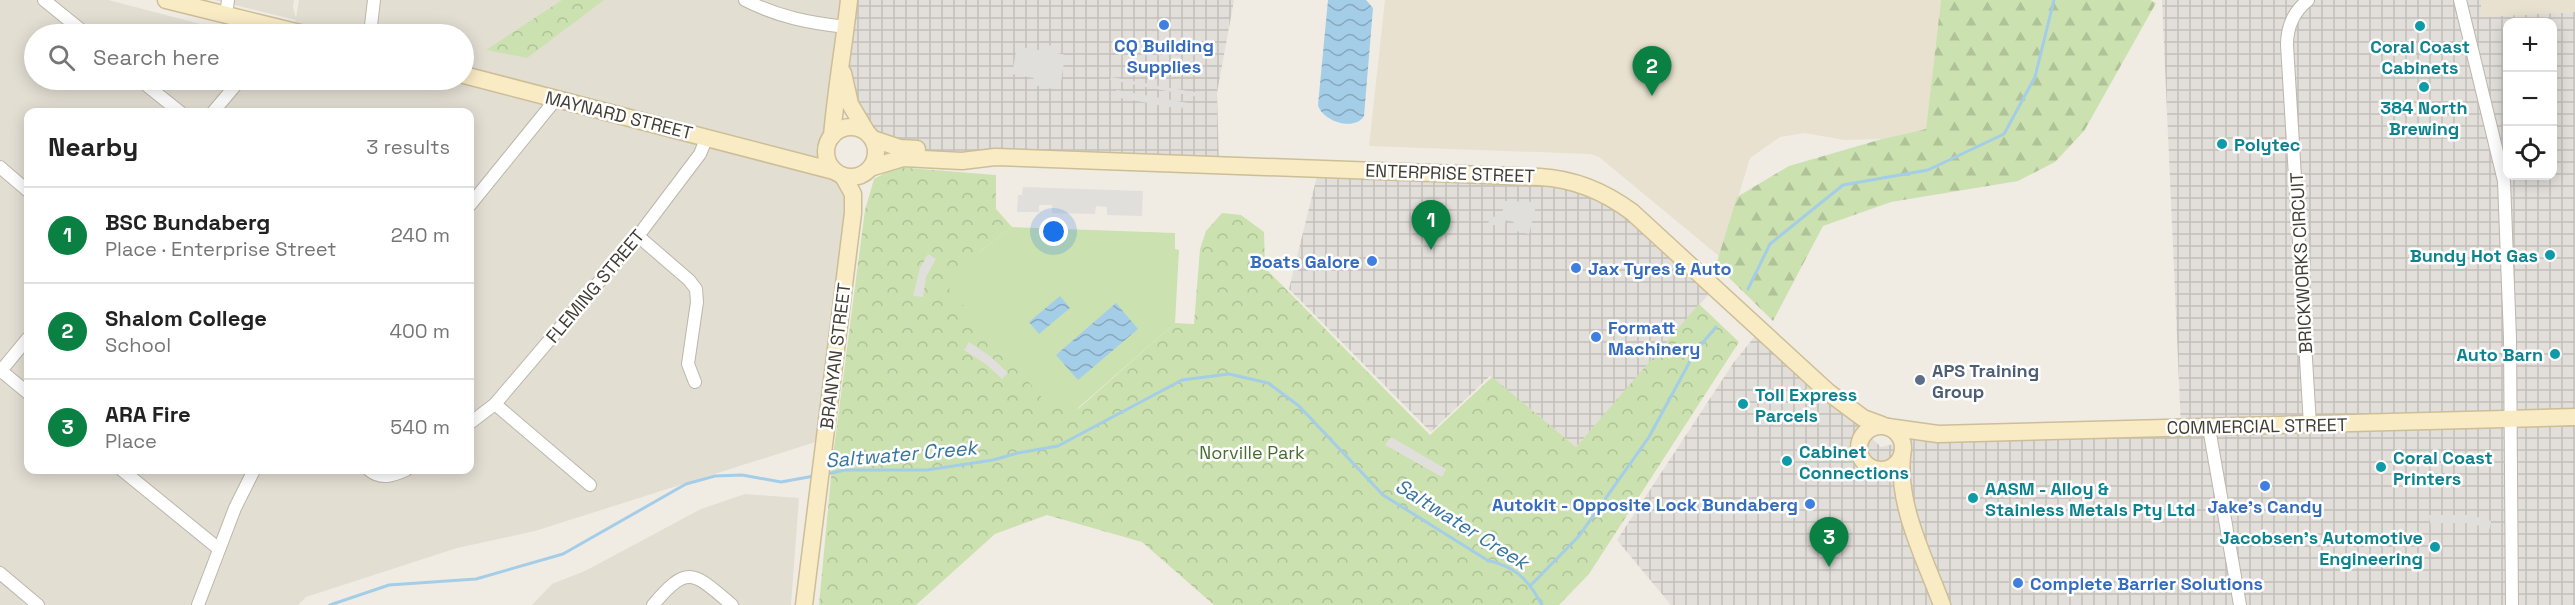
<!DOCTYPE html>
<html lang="en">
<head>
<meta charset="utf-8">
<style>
  body { margin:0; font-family:"Space Grotesk",sans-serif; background:#f2f2f2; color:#222 }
  .controls { position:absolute; right:18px; top:18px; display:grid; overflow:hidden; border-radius:12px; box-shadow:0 3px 15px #0003 }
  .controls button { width:54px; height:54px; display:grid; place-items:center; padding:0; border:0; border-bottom:2px solid #e0e0e0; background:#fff; color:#222; font:30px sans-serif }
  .you { position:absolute; left:1054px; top:232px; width:21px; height:21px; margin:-15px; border:4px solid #fff; border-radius:50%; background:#1a73e8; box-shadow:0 0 0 9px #1a73e833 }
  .badge { display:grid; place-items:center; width:39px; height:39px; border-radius:50%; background:#0b8043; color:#fff; font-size:20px; font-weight:700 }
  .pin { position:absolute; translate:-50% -50px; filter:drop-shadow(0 2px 3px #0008) }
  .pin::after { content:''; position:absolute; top:32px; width:21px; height:18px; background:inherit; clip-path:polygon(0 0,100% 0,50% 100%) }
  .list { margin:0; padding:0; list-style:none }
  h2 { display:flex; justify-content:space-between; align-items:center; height:78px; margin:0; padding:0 24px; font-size:26px }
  h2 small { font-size:20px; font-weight:400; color:#767676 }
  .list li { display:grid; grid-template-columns:39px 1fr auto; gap:18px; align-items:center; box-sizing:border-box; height:96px; padding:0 24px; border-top:2px solid #e0e0e0 }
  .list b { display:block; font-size:22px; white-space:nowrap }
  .list p { margin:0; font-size:20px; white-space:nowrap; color:#767676 }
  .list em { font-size:20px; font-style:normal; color:#767676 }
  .icon { flex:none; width:33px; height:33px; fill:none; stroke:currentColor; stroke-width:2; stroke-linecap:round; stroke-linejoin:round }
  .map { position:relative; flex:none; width:2575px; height:605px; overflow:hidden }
  .search { position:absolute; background:#fff; box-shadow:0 3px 15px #0003; left:24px; top:24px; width:450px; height:66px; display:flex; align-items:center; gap:15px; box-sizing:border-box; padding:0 21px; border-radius:33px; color:#767676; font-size:22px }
  .panel { position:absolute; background:#fff; box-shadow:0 3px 15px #0003; left:24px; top:108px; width:450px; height:366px; border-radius:12px }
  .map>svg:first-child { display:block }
</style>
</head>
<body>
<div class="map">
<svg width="2575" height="605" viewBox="0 0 2575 605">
  <defs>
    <pattern id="industrial-grid" width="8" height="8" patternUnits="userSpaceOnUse" patternTransform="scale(1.5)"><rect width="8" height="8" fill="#e2ded9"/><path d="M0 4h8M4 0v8" fill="none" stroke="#c3bfbb"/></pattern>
    <pattern id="forest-firs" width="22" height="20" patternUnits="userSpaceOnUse" patternTransform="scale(1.5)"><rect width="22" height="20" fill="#cbe1b0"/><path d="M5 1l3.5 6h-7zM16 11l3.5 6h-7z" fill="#b0c298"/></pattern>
    <pattern id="park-crowns" width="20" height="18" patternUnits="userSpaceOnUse" patternTransform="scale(1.5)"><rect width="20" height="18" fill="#cbe1b0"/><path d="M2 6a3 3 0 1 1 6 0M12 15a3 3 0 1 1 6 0" fill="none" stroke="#b0c298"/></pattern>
    <pattern id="water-waves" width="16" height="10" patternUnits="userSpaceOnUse" patternTransform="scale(1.5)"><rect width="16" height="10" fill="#a4cde8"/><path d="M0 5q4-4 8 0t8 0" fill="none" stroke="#87a8bd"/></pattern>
  </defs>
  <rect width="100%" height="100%" fill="#f0ece4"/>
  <g fill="#e3ded2" fill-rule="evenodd">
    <path d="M0 0H108L239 34H34V80H464V34H287L296 20 214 0H294L293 7 296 18 299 0H850L827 150 830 164 849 183 825 439 535 531 457 548 306 597 298 605H0ZM28 112H470V470H28Z"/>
    <path d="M745 494 799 498 791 605H532L552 584 585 571 701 509Z"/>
  </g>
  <g fill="url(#industrial-grid)" fill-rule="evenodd">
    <path d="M850 0H1234L1217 93 1219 164 899 153 861 135 851 122 845 106Z"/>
    <path d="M2162 0H2482L2480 17 2575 12V605H1671L1617 540 1734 362 1760 330 1881 447 1938 433 2181 427ZM2508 22H2552V176H2508Z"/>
    <path d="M1319 168 1591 187 1715 287 1576 447 1490 376 1431 432 1289 289Z"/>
  </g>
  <g fill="#e8e1cf">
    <path d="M1385 0H1941L1926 129 1882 139 1844 140 1805 133 1780 137 1750 158 1720 257 1599 157 1590 154 1369 146Z"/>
    <path d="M2482 0H2575V12L2480 17Z"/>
  </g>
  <path fill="url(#forest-firs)" d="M1941 0H2150L2156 3 2084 131 2055 162 2018 181 1891 202 1823 226 1773 321 1716 265 1737 197 1789 166 1882 139 1926 129Z"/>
  <g fill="url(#park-crowns)">
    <path d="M562 0H604L527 58 486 50Z"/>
    <path d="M896 167 996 175V209L1012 227 978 253 1078 409 1175 323 1194 324 1200 249 1206 231 1222 213 1241 215 1264 232 1265 268 1430 435 1492 377 1576 447 1699 304 1739 342 1589 574 1559 605H1214L1142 542 1047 515 995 534 916 605H819L833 456 865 210 874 179Z"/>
  </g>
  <path fill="#cbe1b0" d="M1012 227 1175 233V249L1179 250 1175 323 1077 409 1050 407 949 289 978 253Z"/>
  <g fill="#e1dfdc">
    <path d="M1042 44 1058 47 1057 53 1065 55 1061 82 1055 81 1053 89 1032 85 1034 78 1012 74 1017 47 1040 50Z"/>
    <path d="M1111 77 1204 94 1203 98 1110 80Z"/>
    <path d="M1117 90 1188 103 1181 109 1110 96Z"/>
    <path d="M1023 187 1143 191 1142 216 1107 215V207L1096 206 1095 214 1052 213V205H1039V212H1017L1018 195H1022Z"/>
    <path d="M1505 201 1537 202 1529 234 1512 230 1514 222 1506 220 1504 227 1488 224 1490 216 1501 218Z"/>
    <path d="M928 254 936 259 926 277 923 297 913 296 920 268Z"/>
    <path d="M969 342 990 356 1008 373 1002 379 987 365 964 350Z"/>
    <path d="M1391 437 1446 469 1442 477 1385 445Z"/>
    <path d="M2429 515H2470L2491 521 2490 529 2470 523H2430Z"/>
  </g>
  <g fill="url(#water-waves)">
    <path d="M1328 0H1366L1373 8 1364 116C1354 132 1322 121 1318 105Z"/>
    <path d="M1060 296 1070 308 1039 334 1029 322Z"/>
    <path d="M1116 303 1138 329 1078 380 1056 355Z"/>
  </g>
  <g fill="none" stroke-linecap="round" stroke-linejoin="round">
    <g stroke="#a4cde8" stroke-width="3">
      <path d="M1748 289 1770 244 1843 185 1928 170 2004 134 2035 77 2054 0"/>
      <path d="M827 474 845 470H927L993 460 1018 453 1058 446 1182 380 1229 374 1268 383 1299 406 1383 495 1487 560C1516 567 1528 579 1542 605"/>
      <path d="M1531 585 1579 536 1649 437 1695 352 1716 327"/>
      <path d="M330 605 389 585 476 579 563 554 686 484 715 476 742 475 781 482 814 476"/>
    </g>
    <g stroke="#bdb6aa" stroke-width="14">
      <g id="street">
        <path d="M44 0 86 34"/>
        <path d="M745 0C778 17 810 23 846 27"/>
        <path d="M2308 0C2293 12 2287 27 2287 45L2310 425"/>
        <path d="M2460 0 2504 181 2510 338 2512 605"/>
        <path d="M226 15 228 0"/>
        <path d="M370 34 374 0"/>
        <path d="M140 80 180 112"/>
        <path d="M213 112 240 80"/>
        <path d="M0 167 28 191"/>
        <path d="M470 205 556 99"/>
        <path d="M638 236 689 280 696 289 697 302 688 364 695 382"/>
        <path d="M0 370 28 393"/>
        <path d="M0 372 28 338"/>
        <path d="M495 404 590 485"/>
        <path d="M470 423 495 404 638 236 700 154 707 137"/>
        <path d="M2209 428 2240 605"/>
        <path d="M122 470 219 549"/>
        <path d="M369 470C381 480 393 476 406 470"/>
        <path d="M0 573 38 605"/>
        <path d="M198 605 235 508 254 470"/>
        <path d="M653 605C688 563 694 573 732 605"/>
      </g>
    </g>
    <g stroke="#ccbe97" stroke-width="19">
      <g id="secondary">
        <path d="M166 0 304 34"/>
        <path d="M843 73 850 104 866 131"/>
        <path d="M464 75 834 171"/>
        <circle cx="851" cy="152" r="25"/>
        <path d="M832 136C836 90 844 45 849 0"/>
        <path d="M873 139 900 148 917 149"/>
        <path d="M873 167 903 158 962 161 995 157 1540 177C1575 179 1605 192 1632 212L1828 392 1863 418 1882 425"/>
        <circle cx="1881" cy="448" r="22"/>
        <path d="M1888 427 1938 434 2575 417"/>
        <path d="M1902 456C1897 506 1925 559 1942 605"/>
        <path d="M804 605 853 213V194L843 176"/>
      </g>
    </g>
    <use href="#street" stroke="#fff" stroke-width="12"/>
    <use href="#secondary" stroke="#f9ecc5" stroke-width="16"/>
  </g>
  <g fill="#3f7fe0" stroke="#fff" stroke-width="2">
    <circle cx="1164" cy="25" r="6"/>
    <circle cx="1372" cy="261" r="6"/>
    <circle cx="1576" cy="268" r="6"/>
    <circle cx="1596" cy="337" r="6"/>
    <circle cx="2265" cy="486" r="6"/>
    <circle cx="1810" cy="504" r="6"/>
    <circle cx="2018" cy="583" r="6"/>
  </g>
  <g fill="#0f9aa8" stroke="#fff" stroke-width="2">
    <circle cx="2420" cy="26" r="6"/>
    <circle cx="2424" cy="87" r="6"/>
    <circle cx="2222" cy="144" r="6"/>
    <circle cx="2550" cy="255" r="6"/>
    <circle cx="2555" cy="354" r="6"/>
    <circle cx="1743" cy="404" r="6"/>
    <circle cx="1787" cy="461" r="6"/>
    <circle cx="2381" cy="467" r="6"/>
    <circle cx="1973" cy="498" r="6"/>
    <circle cx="2435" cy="547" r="6"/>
  </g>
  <circle fill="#5c6f8a" stroke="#fff" stroke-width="2" cx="1920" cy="380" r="6"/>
  <g text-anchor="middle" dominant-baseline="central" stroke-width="5" stroke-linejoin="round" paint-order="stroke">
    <g font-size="18" font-weight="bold" fill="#366cbe" stroke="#fff" text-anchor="start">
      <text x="1164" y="45" text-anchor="middle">CQ Building<tspan x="1164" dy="21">Supplies</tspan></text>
      <text x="1360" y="261" text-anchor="end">Boats Galore</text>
      <text x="1588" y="268">Jax Tyres &amp; Auto</text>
      <text x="1608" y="327">Formatt<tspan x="1608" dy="21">Machinery</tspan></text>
      <text x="1798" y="504" text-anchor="end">Autokit - Opposite Lock Bundaberg</text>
      <text x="2265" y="506" text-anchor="middle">Jake's Candy</text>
      <text x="2030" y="583">Complete Barrier Solutions</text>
    </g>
    <g font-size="18" font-weight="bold" fill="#0d838f" stroke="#fff" text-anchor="start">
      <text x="2420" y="46" text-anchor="middle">Coral Coast<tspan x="2420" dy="21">Cabinets</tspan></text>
      <text x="2424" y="107" text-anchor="middle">384 North<tspan x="2424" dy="21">Brewing</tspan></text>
      <text x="2234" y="144">Polytec</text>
      <text x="2538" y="255" text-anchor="end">Bundy Hot Gas</text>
      <text x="2543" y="354" text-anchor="end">Auto Barn</text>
      <text x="1755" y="394">Toll Express<tspan x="1755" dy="21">Parcels</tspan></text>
      <text x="1799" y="451">Cabinet<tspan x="1799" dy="21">Connections</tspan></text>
      <text x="2393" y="457">Coral Coast<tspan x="2393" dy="21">Printers</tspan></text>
      <text x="1985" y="488">AASM - Alloy &amp;<tspan x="1985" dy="21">Stainless Metals Pty Ltd</tspan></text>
      <text x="2423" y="537" text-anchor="end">Jacobsen's Automotive<tspan x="2423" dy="21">Engineering</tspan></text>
    </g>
    <g font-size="18" fill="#413c34" stroke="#fff">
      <text transform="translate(619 115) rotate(14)">MAYNARD STREET</text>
      <text transform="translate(1450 173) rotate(2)">ENTERPRISE STREET</text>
      <text transform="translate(2301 263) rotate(-93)">BRICKWORKS CIRCUIT</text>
      <text transform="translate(595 286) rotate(-50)">FLEMING STREET</text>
      <text transform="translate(835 356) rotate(-83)">BRANYAN STREET</text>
      <text transform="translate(2257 426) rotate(-1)">COMMERCIAL STREET</text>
    </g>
    <g font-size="18" font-weight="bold" fill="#4e5e75" stroke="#fff" text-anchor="start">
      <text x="1932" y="370">APS Training<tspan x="1932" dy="21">Group</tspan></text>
    </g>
    <g font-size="18" fill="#466d2e" stroke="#fff">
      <text x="1252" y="452">Norville Park</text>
    </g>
    <g font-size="20" font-style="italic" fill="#3876a2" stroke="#fff">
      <text transform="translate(901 454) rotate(-5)">Saltwater Creek</text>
      <text transform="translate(1462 524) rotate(32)">Saltwater Creek</text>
    </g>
  </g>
</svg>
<div class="controls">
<button>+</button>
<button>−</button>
<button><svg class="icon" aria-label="locate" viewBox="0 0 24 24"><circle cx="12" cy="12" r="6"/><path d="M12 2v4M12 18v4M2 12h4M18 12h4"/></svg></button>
</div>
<div class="you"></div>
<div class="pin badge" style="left:1431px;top:250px">1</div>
<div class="pin badge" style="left:1652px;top:96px">2</div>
<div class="pin badge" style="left:1829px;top:567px">3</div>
<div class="search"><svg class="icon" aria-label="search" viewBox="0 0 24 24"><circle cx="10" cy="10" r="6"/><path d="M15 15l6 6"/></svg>Search here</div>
<section class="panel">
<h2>Nearby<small>3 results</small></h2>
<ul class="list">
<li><span class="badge">1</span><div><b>BSC Bundaberg</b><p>Place · Enterprise Street</p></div><em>240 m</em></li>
<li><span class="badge">2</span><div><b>Shalom College</b><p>School</p></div><em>400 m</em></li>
<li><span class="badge">3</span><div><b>ARA Fire</b><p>Place</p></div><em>540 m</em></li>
</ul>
</section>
</div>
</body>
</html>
